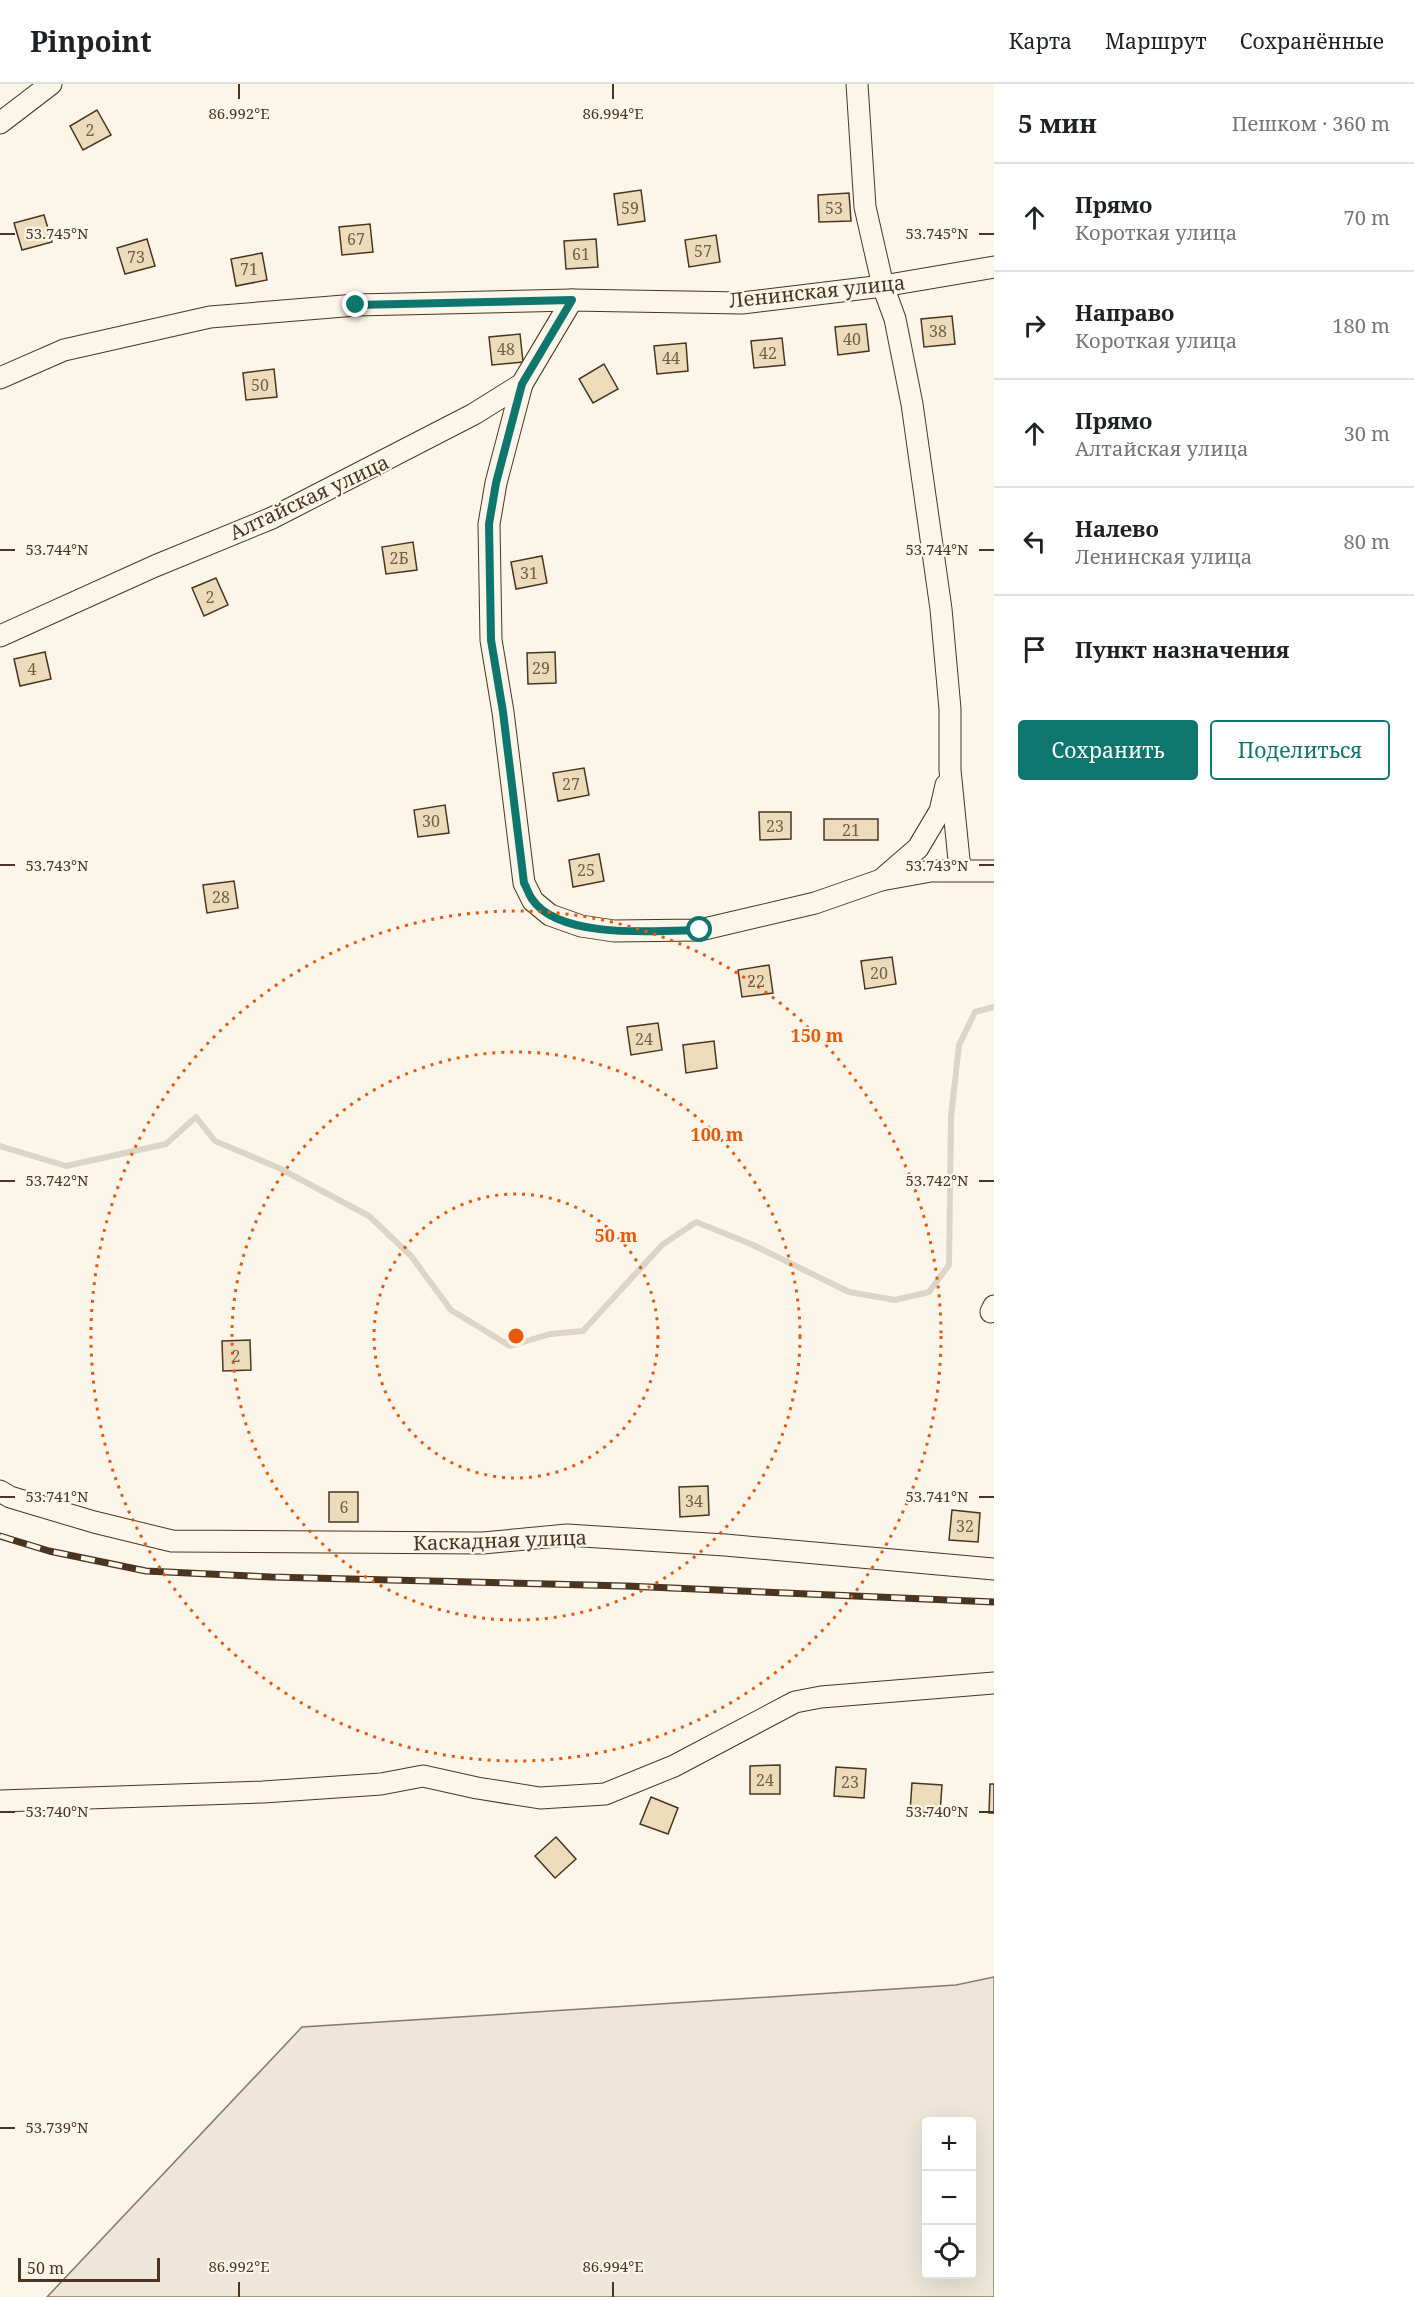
<!DOCTYPE html>
<html lang="ru">
<head>
<meta charset="utf-8">
<style>
  body { margin:0; font-family:"Noto Serif",serif; background:#f2f2f2; color:#202124 }
  .controls { position:absolute; right:18px; bottom:18px; display:grid; overflow:hidden; border-radius:6px; box-shadow:0 6px 24px #0002 }
  .controls button { width:54px; height:54px; display:grid; place-items:center; padding:0; border:0; border-bottom:2px solid #e0e0e0; background:#fff; color:#202124; font:30px sans-serif }
  .scale { position:absolute; left:18px; bottom:15px; width:142px; box-sizing:border-box; padding-left:6px; border:3px solid #4a3520; border-top:0; font-size:16px; line-height:21px; white-space:nowrap; color:#4a3520; -webkit-text-stroke:4px #fbf6e9; paint-order:stroke }
  .stop { position:absolute; width:18px; height:18px; margin:-14px; border:4px solid #0f766e; border-radius:50%; background:#fff }
  .stop.end { background:#0f766e; border-color:#fff; box-shadow:0 2px 6px #0008 }
  .list { margin:0; padding:0; list-style:none }
  h2 { display:flex; justify-content:space-between; align-items:center; height:78px; margin:0; padding:0 24px; font-size:26px }
  h2 small { font-size:20px; font-weight:400; color:#757577 }
  .list li { display:grid; grid-template-columns:39px 1fr auto; gap:18px; align-items:center; box-sizing:border-box; height:108px; padding:0 24px; border-top:2px solid #e0e0e0 }
  .list b { display:block; font-size:22px; white-space:nowrap }
  .list p { margin:0; font-size:20px; white-space:nowrap; color:#757577 }
  .list em { font-size:20px; font-style:normal; color:#757577 }
  .actions { display:flex; gap:12px; padding:18px 24px }
  .actions a { flex:1; padding:14px 0; border:2px solid #0f766e; border-radius:6px; text-align:center; font-size:21px; color:#0f766e }
  .actions .main { background:#0f766e; color:#fff }
  .icon { flex:none; width:33px; height:33px; fill:none; stroke:currentColor; stroke-width:2; stroke-linecap:round; stroke-linejoin:round }
  .map { position:relative; flex:none; width:994px; height:2213px; overflow:hidden }
  header { display:flex; align-items:center; gap:36px; box-sizing:border-box; height:84px; padding:0 30px; background:#fff; border-bottom:2px solid #e0e0e0 }
  header strong { font-size:28px }
  nav { display:flex; gap:33px; margin-inline-start:auto; font-size:21px }
  main { display:flex }
  aside { flex:1; background:#fff }
  .map>svg:first-child { display:block }
</style>
</head>
<body>
<header>
<strong>Pinpoint</strong>
<nav><a>Карта</a><a>Маршрут</a><a>Сохранённые</a></nav>
</header>
<main>
<div class="map">
<svg width="994" height="2213" viewBox="0 0 994 2213">
  <rect width="100%" height="100%" fill="#fbf6e9"/>
  <path fill="#ede6d9" stroke="#887966" stroke-width="1.5" fill-rule="evenodd" d="M994 1893V2213H47L302 1943 956 1901ZM926 2038H972V2190H926Z"/>
  <g fill="none" stroke-linecap="round" stroke-linejoin="round">
    <path stroke="#dcd4c6" stroke-width="6" d="M0 1062 66 1082 166 1060 196 1033 215 1057 279 1084 369 1132 411 1172 451 1226 510 1262 550 1250 583 1247 662 1161 696 1138 751 1160 849 1208 895 1216 929 1208 949 1181 951 1033 959 961 975 928 994 923"/>
  </g>
  <g fill="#ecdcbc" stroke="#4a3520" stroke-width="1.5">
    <path d="M97 26 111 51 83 66 70 42Z"/>
    <path d="M641 106 645 137 618 141 614 110Z"/>
    <path d="M849 109 851 137 819 138 818 111Z"/>
    <path d="M44 131 52 158 22 166 14 139Z"/>
    <path d="M370 140 373 168 342 171 339 143Z"/>
    <path d="M716 151 720 178 689 183 685 156Z"/>
    <path d="M147 155 155 182 125 190 117 164Z"/>
    <path d="M596 155 598 183 566 185 564 157Z"/>
    <path d="M262 169 267 196 236 202 231 175Z"/>
    <path d="M952 232 955 260 924 263 921 235Z"/>
    <path d="M866 240 869 267 838 271 835 243Z"/>
    <path d="M520 250 523 278 492 281 489 253Z"/>
    <path d="M782 254 785 281 754 284 751 257Z"/>
    <path d="M686 259 688 287 657 290 654 262Z"/>
    <path d="M604 280 618 305 593 319 579 295Z"/>
    <path d="M274 285 277 313 246 316 243 289Z"/>
    <path d="M413 458 417 486 386 490 382 463Z"/>
    <path d="M542 472 547 499 516 505 511 478Z"/>
    <path d="M216 494 228 521 204 532 192 504Z"/>
    <path d="M45 568 51 595 20 602 14 575Z"/>
    <path d="M555 568 556 599 528 600 527 569Z"/>
    <path d="M584 684 589 711 558 717 553 689Z"/>
    <path d="M445 721 449 749 418 753 414 726Z"/>
    <path d="M759 728H791V755L760 756Z"/>
    <rect x="824" y="735" width="54" height="21"/>
    <path d="M599 770 604 797 573 803 569 776Z"/>
    <path d="M234 797 238 824 207 829 203 801Z"/>
    <path d="M892 873 896 900 865 905 861 877Z"/>
    <path d="M769 881 773 909 742 913 738 886Z"/>
    <path d="M658 939 662 966 631 971 627 943Z"/>
    <path d="M714 957 717 984 686 989 683 961Z"/>
    <path d="M250 1256 251 1286 223 1287 222 1257Z"/>
    <path d="M708 1402 709 1431 680 1433 679 1403Z"/>
    <rect x="329" y="1408" width="29" height="30"/>
    <path d="M952 1426 980 1429 978 1458 949 1456Z"/>
    <path d="M780 1681V1710H750V1682Z"/>
    <path d="M836 1683 866 1685 864 1714 834 1712Z"/>
    <path d="M912 1699 942 1701 940 1729 910 1728Z"/>
    <path d="M990 1700H994V1729H989Z"/>
    <path d="M651 1713 678 1724 668 1750 640 1740Z"/>
    <path d="M556 1753 576 1775 555 1794 535 1772Z"/>
  </g>
  <g fill="none" stroke-linecap="round" stroke-linejoin="round">
    <g stroke="#4a3520" stroke-width="23">
      <g id="minor">
        <path d="M857 0 865 123 883 202 895 235 912 320 941 525 950 625V686L960 786"/>
        <path d="M0 39 51 0"/>
        <path d="M0 294 64 266 210 233 356 221 572 216 742 219 883 202 994 183"/>
        <path d="M522 300 496 399 489 440 491 556 503 628 524 799 533 817 550 831 581 842 614 847 700 846 815 819 881 796 931 787H994"/>
        <path d="M0 552 155 482 272 434 474 330 522 300 572 216"/>
        <path d="M881 796 918 764 940 727 946 701"/>
        <path d="M991 1228 994 1222"/>
        <path d="M0 1407 10 1413 94 1438 172 1457 483 1459 567 1451 725 1461 994 1485"/>
        <path d="M0 1717 263 1708 381 1700 423 1692 477 1704 540 1714 605 1710 674 1682 795 1618 821 1613 994 1599"/>
      </g>
    </g>
    <use href="#minor" stroke="#fbf6e9" stroke-width="21"/>
    <g stroke="#4a3520" stroke-width="7">
      <path id="rail" d="M0 1452 49 1467 146 1487 271 1493 626 1502 994 1518"/>
    </g>
    <use href="#rail" stroke="#fbf6e9" stroke-width="4.5" stroke-dasharray="14" stroke-linecap="butt"/>
  </g>
  <g fill="none" stroke-linecap="round" stroke-linejoin="round">
    <path stroke="#0f766e" stroke-width="8" d="M356 221 572 216 522 300 496 399 489 440 491 556 503 628 524 799C527 804 529 811 532 815 559 856 658 847 700 846"/>
  </g>
  <path fill="none" stroke="#4a3520" stroke-width="2" d="M239 0V15M613 0V15M0 150H15M979 150H994M0 466H15M979 466H994M0 781H15M979 781H994M0 1097H15M979 1097H994M0 1413H15M979 1413H994M0 1728H15M979 1728H994M0 2044H15M239 2198V2213M613 2198V2213"/>
  <g fill="none" stroke="#e8590c" stroke-width="3" stroke-dasharray="3 6">
    <circle cx="516" cy="1252" r="142"/>
    <circle cx="516" cy="1252" r="284"/>
    <circle cx="516" cy="1252" r="425"/>
  </g>
  <g text-anchor="middle" dominant-baseline="central" stroke-width="4.5" stroke-linejoin="round" paint-order="stroke">
    <g font-size="16" fill="#725f47">
      <text x="90" y="46">2</text>
      <text x="630" y="124">59</text>
      <text x="834" y="124">53</text>
      <text x="356" y="155">67</text>
      <text x="703" y="167">57</text>
      <text x="581" y="170">61</text>
      <text x="136" y="173">73</text>
      <text x="249" y="185">71</text>
      <text x="938" y="247">38</text>
      <text x="852" y="255">40</text>
      <text x="506" y="265">48</text>
      <text x="768" y="269">42</text>
      <text x="671" y="274">44</text>
      <text x="260" y="301">50</text>
      <text x="399" y="474">2Б</text>
      <text x="529" y="489">31</text>
      <text x="210" y="513">2</text>
      <text x="541" y="584">29</text>
      <text x="32" y="585">4</text>
      <text x="571" y="700">27</text>
      <text x="431" y="737">30</text>
      <text x="775" y="742">23</text>
      <text x="851" y="746">21</text>
      <text x="586" y="786">25</text>
      <text x="221" y="813">28</text>
      <text x="879" y="889">20</text>
      <text x="756" y="897">22</text>
      <text x="644" y="955">24</text>
      <text x="236" y="1272">2</text>
      <text x="694" y="1417">34</text>
      <text x="344" y="1423">6</text>
      <text x="965" y="1442">32</text>
      <text x="765" y="1696">24</text>
      <text x="850" y="1698">23</text>
    </g>
    <g font-size="20" fill="#4a3520" stroke="#fbf6e9">
      <text transform="translate(817 207) rotate(-6)">Ленинская улица</text>
      <text transform="translate(309 413) rotate(-25)">Алтайская улица</text>
      <text transform="translate(500 1456) rotate(-2)">Каскадная улица</text>
    </g>
  </g>
  <g font-size="15" text-anchor="middle" fill="#4a3520" stroke="#fbf6e9" stroke-width="4.5" stroke-linejoin="round" paint-order="stroke">
    <text x="239" y="35">86.992°E</text>
    <text x="613" y="35">86.994°E</text>
    <text x="57" y="155">53.745°N</text>
    <text x="937" y="155">53.745°N</text>
    <text x="57" y="471">53.744°N</text>
    <text x="937" y="471">53.744°N</text>
    <text x="57" y="787">53.743°N</text>
    <text x="937" y="787">53.743°N</text>
    <text x="57" y="1102">53.742°N</text>
    <text x="937" y="1102">53.742°N</text>
    <text x="57" y="1418">53.741°N</text>
    <text x="937" y="1418">53.741°N</text>
    <text x="57" y="1733">53.740°N</text>
    <text x="937" y="1733">53.740°N</text>
    <text x="57" y="2049">53.739°N</text>
    <text x="239" y="2188">86.992°E</text>
    <text x="613" y="2188">86.994°E</text>
  </g>
  <circle cx="516" cy="1252" r="9" fill="#e8590c" stroke="#fbf6e9" stroke-width="3"/>
  <g font-size="18" text-anchor="middle" font-weight="bold" fill="#e8590c" stroke="#fbf6e9" stroke-width="4.5" stroke-linejoin="round" paint-order="stroke">
    <text x="817" y="958">150 m</text>
    <text x="717" y="1057">100 m</text>
    <text x="616" y="1158">50 m</text>
  </g>
</svg>
<div class="controls">
<button>+</button>
<button>−</button>
<button><svg class="icon" aria-label="locate" viewBox="0 0 24 24"><circle cx="12" cy="12" r="6"/><path d="M12 2v4M12 18v4M2 12h4M18 12h4"/></svg></button>
</div>
<div class="scale">50 m</div>
<div class="stop" style="left:700px;top:846px"></div>
<div class="stop end" style="left:356px;top:221px"></div>
</div>
<aside>
<h2>5 мин<small>Пешком · 360 m</small></h2>
<ul class="list">
<li><svg class="icon" aria-label="ahead" viewBox="0 0 24 24"><path d="M12 20V5M6 11l6-6 6 6"/></svg><div><b>Прямо</b><p>Короткая улица</p></div><em>70 m</em></li>
<li><svg class="icon" aria-label="right" viewBox="0 0 24 24"><path d="M7 20v-9h11M14 6l5 5-5 5"/></svg><div><b>Направо</b><p>Короткая улица</p></div><em>180 m</em></li>
<li><svg class="icon" aria-label="ahead" viewBox="0 0 24 24"><path d="M12 20V5M6 11l6-6 6 6"/></svg><div><b>Прямо</b><p>Алтайская улица</p></div><em>30 m</em></li>
<li><svg class="icon" aria-label="left" viewBox="0 0 24 24"><path d="M17 20v-9H6M10 6l-5 5 5 5"/></svg><div><b>Налево</b><p>Ленинская улица</p></div><em>80 m</em></li>
<li><svg class="icon" aria-label="arrive" viewBox="0 0 24 24"><path d="M6 21V4h12l-3 4 3 4H6"/></svg><div><b>Пункт назначения</b></div></li>
</ul>
<div class="actions"><a class="main">Сохранить</a><a>Поделиться</a></div>
</aside>
</main>
</body>
</html>
